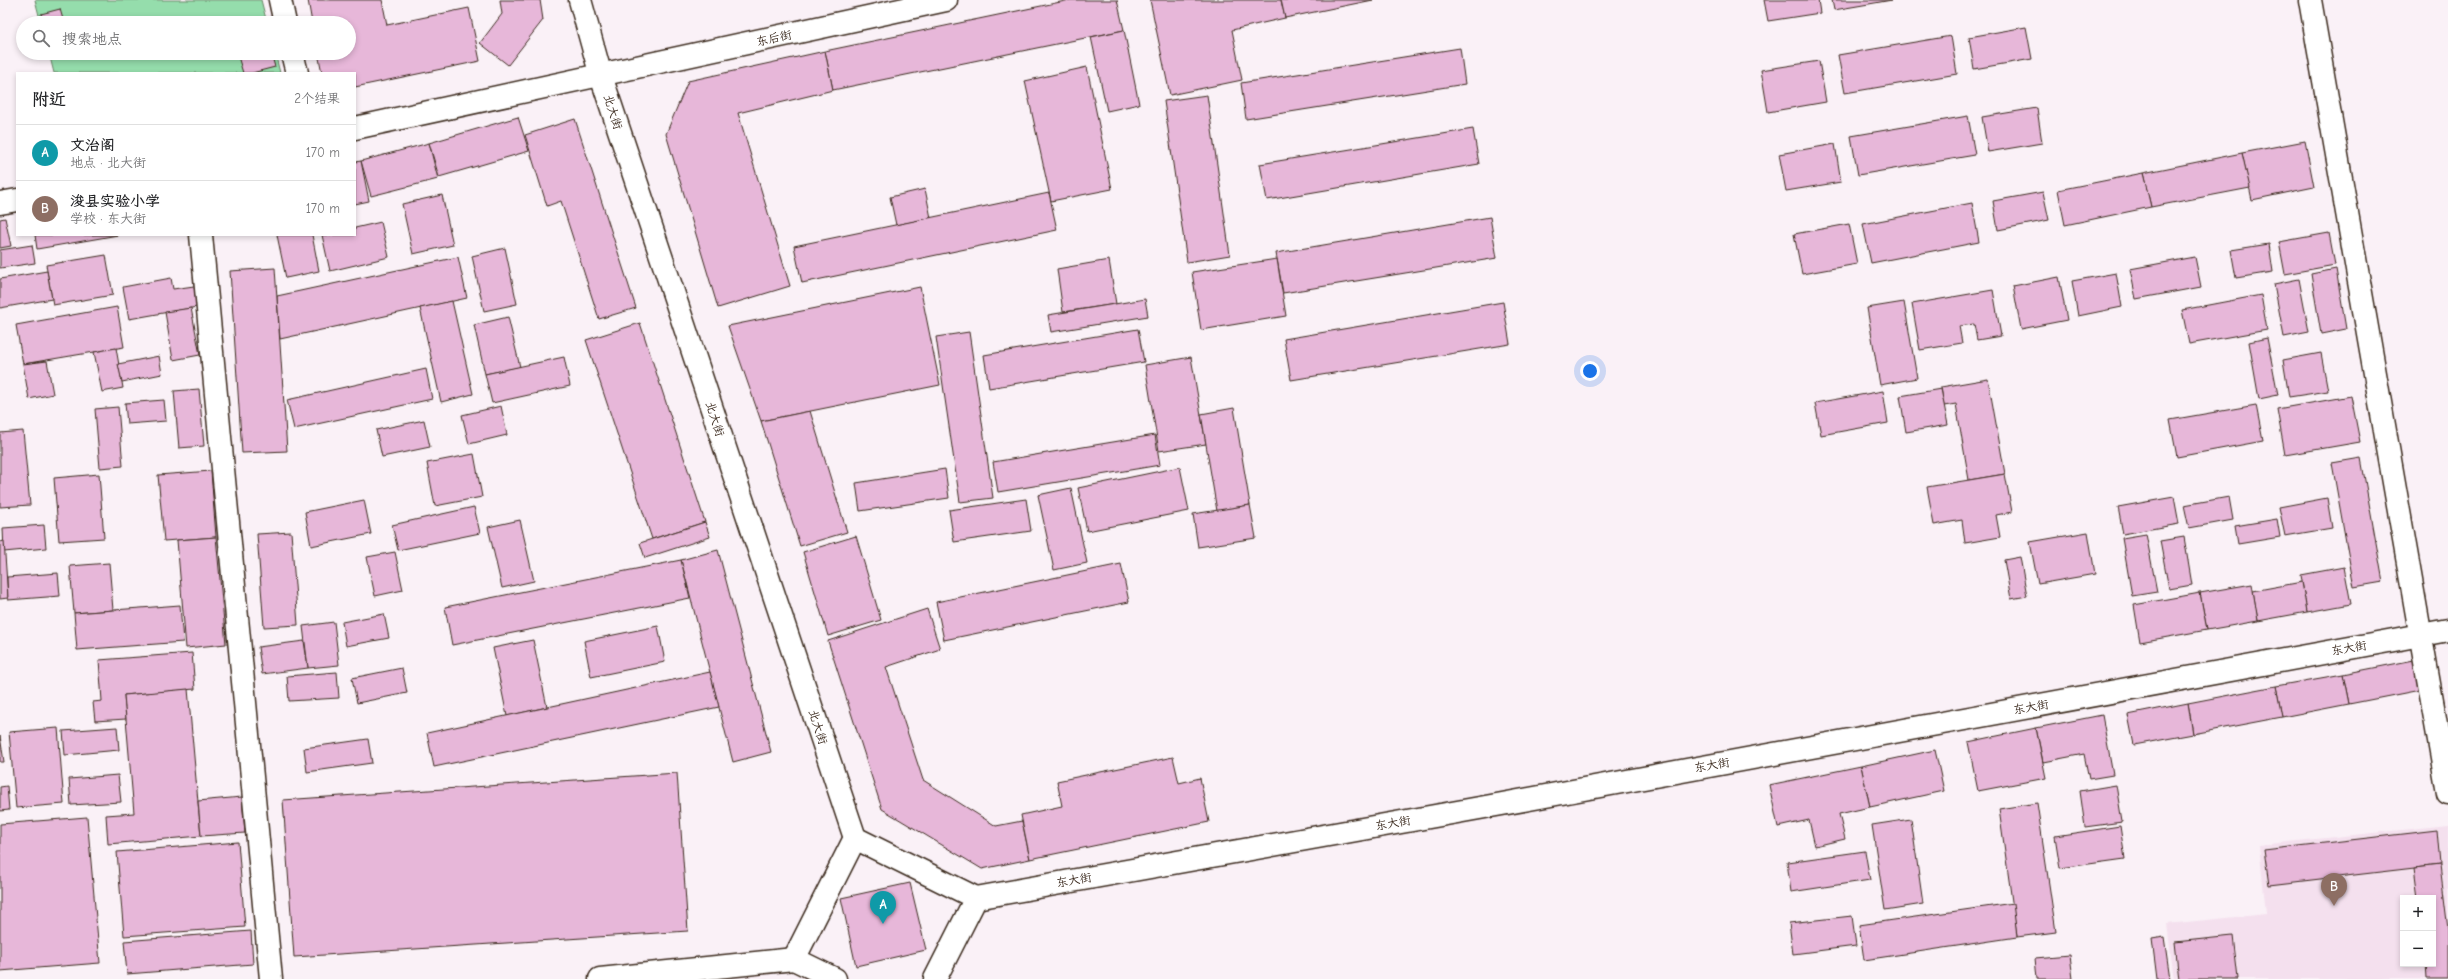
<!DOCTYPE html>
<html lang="zh">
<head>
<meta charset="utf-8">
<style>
  body { margin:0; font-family:"Comic Neue","LXGW WenKai TC",sans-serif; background:#f6f6f6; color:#202124 }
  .controls { position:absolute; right:12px; bottom:12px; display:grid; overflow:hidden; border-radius:0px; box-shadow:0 2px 6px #0003 }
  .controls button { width:36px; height:36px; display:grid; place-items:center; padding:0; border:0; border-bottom:1px solid #e0e0e0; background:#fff; color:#202124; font:20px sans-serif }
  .you { position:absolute; left:1590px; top:371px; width:14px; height:14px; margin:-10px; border:3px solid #fff; border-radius:50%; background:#1a73e8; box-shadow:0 0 0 6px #1a73e833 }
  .badge { display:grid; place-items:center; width:26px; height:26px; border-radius:50%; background:#c8321e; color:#fff; font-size:13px; font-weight:700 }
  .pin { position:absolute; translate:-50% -33px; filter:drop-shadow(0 1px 2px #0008) }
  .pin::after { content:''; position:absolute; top:21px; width:14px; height:12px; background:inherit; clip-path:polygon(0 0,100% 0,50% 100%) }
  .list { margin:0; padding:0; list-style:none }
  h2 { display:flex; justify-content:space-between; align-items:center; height:52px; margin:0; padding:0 16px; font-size:17px }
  h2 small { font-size:13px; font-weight:400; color:#757577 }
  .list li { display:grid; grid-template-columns:26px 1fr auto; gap:12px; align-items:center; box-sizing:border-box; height:56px; padding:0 16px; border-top:1px solid #e0e0e0 }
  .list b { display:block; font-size:15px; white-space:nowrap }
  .list p { margin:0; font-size:13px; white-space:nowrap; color:#757577 }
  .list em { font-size:13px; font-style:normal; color:#757577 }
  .icon { flex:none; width:22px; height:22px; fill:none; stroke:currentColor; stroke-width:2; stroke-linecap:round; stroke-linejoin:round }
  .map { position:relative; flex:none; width:2448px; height:979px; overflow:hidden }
  .search { position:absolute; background:#fff; box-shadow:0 2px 6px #0003; left:16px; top:16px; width:340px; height:44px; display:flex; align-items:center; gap:10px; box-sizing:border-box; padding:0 14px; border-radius:22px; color:#757577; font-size:15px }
  .panel { position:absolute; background:#fff; box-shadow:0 2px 6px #0003; left:16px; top:72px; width:340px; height:164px; border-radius:0px }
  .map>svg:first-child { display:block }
</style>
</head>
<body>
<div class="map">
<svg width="2448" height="979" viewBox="0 0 2448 979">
  <rect width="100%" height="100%" fill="#faf1f7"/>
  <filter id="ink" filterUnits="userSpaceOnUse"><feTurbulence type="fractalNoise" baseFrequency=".025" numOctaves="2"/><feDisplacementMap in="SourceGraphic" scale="8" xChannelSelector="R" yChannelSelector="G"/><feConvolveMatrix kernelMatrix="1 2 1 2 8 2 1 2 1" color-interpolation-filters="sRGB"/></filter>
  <g filter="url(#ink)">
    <path fill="#f4e0ee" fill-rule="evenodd" d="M2448 825V979H2174L2167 924 2266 914 2259 845ZM2403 898H2433V964H2403Z"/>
    <g fill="#95ddac" stroke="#688465">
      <path d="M35 0H261L267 23H41Z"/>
      <path d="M49 53H275L280 73H54Z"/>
    </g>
    <g fill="#e7b7d9" stroke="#3b2a1e">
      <path d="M308 0H382L387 25 469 8 480 61 355 87V73H322L318 53H349V23H312Z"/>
      <path d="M500 0H540L543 20 508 65 480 43 502 14Z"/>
      <path d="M1070 0H1117L1124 30 833 90 825 51Z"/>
      <path d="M1150 0H1281L1285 18 1232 30 1242 80 1170 95Z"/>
      <path d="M1281 0H1373L1285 18Z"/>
      <path d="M1764 0H1818L1820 13 1768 21Z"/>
      <path d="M1832 0H1892L1834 10Z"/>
      <path d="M60 9 64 23H43L41 14Z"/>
      <path d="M262 18 264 23H244Z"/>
      <path d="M2026 27 2032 59 1974 69 1969 37Z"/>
      <path d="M1124 30 1139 104 1107 111 1091 37Z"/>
      <path d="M1951 36 1957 74 1845 93 1838 55Z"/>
      <path d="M1460 48 1465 84 1246 119 1241 83Z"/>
      <path d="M825 51 833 90 738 113 790 286 718 308 666 134 688 81Z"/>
      <path d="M237 53H271L275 67 252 73H243Z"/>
      <path d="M1819 61 1826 102 1768 112 1761 70Z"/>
      <path d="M1087 67 1112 189 1051 201 1025 81Z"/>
      <path d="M1207 95 1230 255 1187 262 1164 101Z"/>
      <path d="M2037 108 2042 143 1988 152 1982 117Z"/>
      <path d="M1968 116 1975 155 1858 175 1851 136Z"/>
      <path d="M518 117 529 151 439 177 429 143Z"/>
      <path d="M575 119 636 308 599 319 561 201 547 206 525 135Z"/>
      <path d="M1473 129 1479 164 1267 200 1260 164Z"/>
      <path d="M2305 141 2314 187 2252 200 2242 153Z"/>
      <path d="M429 143 438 179 371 196 361 161Z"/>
      <path d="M1835 144 1841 182 1786 191 1779 154Z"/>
      <path d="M2242 153 2250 188 2151 207 2143 173Z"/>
      <path d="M361 161 369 201 355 204V162Z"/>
      <path d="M2143 173 2151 207 2065 225 2058 190Z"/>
      <path d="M925 189 931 218 896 225 890 197Z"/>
      <path d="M2043 192 2049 220 1998 230 1993 201Z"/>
      <path d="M1049 193 1057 230 802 283 794 246Z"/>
      <path d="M442 195 453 245 413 254 402 204Z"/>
      <path d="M1972 203 1979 242 1871 263 1863 224Z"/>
      <path d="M1490 217 1497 258 1283 293 1276 253Z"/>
      <path d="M5 218 11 246 0 248V219Z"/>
      <path d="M381 222 389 257 330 271 322 235H355V228Z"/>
      <path d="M1849 224 1857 264 1802 274 1794 234Z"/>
      <path d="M2329 233 2335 265 2285 274 2279 242Z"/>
      <path d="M35 235H118L37 249Z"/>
      <path d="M277 235H312L319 271 286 278Z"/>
      <path d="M2269 244 2273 272 2236 278 2231 250Z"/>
      <path d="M32 245 35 263 0 268V250Z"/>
      <path d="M505 248 517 304 484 311 472 256Z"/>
      <path d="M106 255 113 295 53 305 46 265Z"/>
      <path d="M458 257 467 298 280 339 277 296Z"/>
      <path d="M2195 257 2201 287 2136 299 2130 269Z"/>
      <path d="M1277 259 1286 316 1201 330 1192 272Z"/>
      <path d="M1109 260 1116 304 1063 312 1057 269Z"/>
      <path d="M275 268 287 451 242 453 230 271Z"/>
      <path d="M2336 269 2346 329 2321 334 2311 274Z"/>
      <path d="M47 271 52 299 0 308V279Z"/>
      <path d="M2116 273 2122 307 2078 316 2072 281Z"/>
      <path d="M2059 277 2067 320 2021 329 2013 286Z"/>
      <path d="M171 278 173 289 194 286 197 307 129 319 123 287Z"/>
      <path d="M2299 279 2309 332 2284 337 2274 284Z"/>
      <path d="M920 287 940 385 761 421 728 326Z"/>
      <path d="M1993 290 2001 336 1977 340 1974 324 1959 326 1962 343 1920 350 1912 304Z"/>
      <path d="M2261 295 2267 330 2189 344 2182 310Z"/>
      <path d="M1145 299 1148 316 1051 332 1048 315Z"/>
      <path d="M452 301 473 394 441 402 420 308Z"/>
      <path d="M1503 302 1510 344 1291 380 1284 339Z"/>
      <path d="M1904 302 1917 378 1880 385 1867 308Z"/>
      <path d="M117 307 124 347 23 364 16 325Z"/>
      <path d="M191 308 200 355 173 360 165 312Z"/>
      <path d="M508 317 520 367 485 374 474 325Z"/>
      <path d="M640 323 705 522 652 539 586 340Z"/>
      <path d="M1138 329 1144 362 989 388 984 355Z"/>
      <path d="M969 332 993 498 960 502 936 337Z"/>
      <path d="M2267 338 2278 395 2259 399 2249 342Z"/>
      <path d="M116 348 123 388 102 392 94 352Z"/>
      <path d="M2321 353 2328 391 2289 397 2283 360Z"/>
      <path d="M159 356 162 374 122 382 118 364Z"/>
      <path d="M564 357 570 386 492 403 485 374Z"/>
      <path d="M1191 357 1206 444 1159 451 1145 365Z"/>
      <path d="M47 361 53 394 29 399 23 364Z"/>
      <path d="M426 369 432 399 294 429 287 400Z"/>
      <path d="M1988 379 2005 474 1969 480 1956 404 1944 406 1941 387Z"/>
      <path d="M199 389 204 446 179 448 174 391Z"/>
      <path d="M1941 389 1948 425 1906 432 1900 396Z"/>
      <path d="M1883 391 1888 423 1821 435 1815 403Z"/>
      <path d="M2351 396 2360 442 2285 455 2277 409Z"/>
      <path d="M164 400 166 421 127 424 125 403Z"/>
      <path d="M2256 405 2263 441 2177 457 2170 420Z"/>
      <path d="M501 406 507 435 469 444 462 415Z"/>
      <path d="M118 407 123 466 100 468 95 409Z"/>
      <path d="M1234 408 1250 505 1217 511 1201 414Z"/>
      <path d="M810 411 847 532 800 546 761 421Z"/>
      <path d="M424 420 430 447 382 457 376 430Z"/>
      <path d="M23 431 30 505 0 507V433Z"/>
      <path d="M1155 435 1160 465 998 492 993 462Z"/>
      <path d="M474 454 482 497 435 506 427 463Z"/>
      <path d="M2361 458 2383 582 2354 587 2332 463Z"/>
      <path d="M1180 467 1189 511 1087 531 1078 488Z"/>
      <path d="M945 469 949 498 860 511 856 483Z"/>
      <path d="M211 471 216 537 164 541 158 475Z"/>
      <path d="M99 474 104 538 59 541 54 478Z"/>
      <path d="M2005 474 2012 512 1996 515 2000 537 1965 543 1962 520 1934 525 1927 487Z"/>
      <path d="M1071 488 1087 563 1054 570 1038 495Z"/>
      <path d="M2174 497 2179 524 2123 534 2118 507Z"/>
      <path d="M2229 497 2233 520 2189 528 2184 505Z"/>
      <path d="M2327 498 2332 528 2285 536 2279 507Z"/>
      <path d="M1026 499 1031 531 954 542 949 510Z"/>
      <path d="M364 500 371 534 311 546 305 512Z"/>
      <path d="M1250 505 1256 538 1198 547 1193 514Z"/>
      <path d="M474 507 480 533 398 550 392 525Z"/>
      <path d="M2277 519 2280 537 2238 544 2235 526Z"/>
      <path d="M520 520 534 581 502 588 488 527Z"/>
      <path d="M705 522 710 537 645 558 640 543Z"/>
      <path d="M44 525 46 548 4 552 3 528Z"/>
      <path d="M291 532 298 625 264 627 257 534Z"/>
      <path d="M2088 532 2095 574 2038 584 2030 542Z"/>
      <path d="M2146 534 2157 592 2132 596 2122 538Z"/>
      <path d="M856 536 881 620 828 636 803 552Z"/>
      <path d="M216 537 226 644 186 648 177 540Z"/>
      <path d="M2184 537 2192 585 2169 589 2160 541Z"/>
      <path d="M4 541 8 598 0 599V542Z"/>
      <path d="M718 550 771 752 733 762 681 560Z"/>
      <path d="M395 552 403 590 375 596 367 557Z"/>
      <path d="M2020 557 2027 596 2011 599 2004 560Z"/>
      <path d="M681 560 690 598 452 645 445 607Z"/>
      <path d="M109 563 113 610 74 613 70 566Z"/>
      <path d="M1121 564 1129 602 944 640 936 602Z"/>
      <path d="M2344 567 2351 604 2307 612 2301 575Z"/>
      <path d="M58 573 60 596 8 600 7 577Z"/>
      <path d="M2302 582 2307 612 2258 621 2253 591Z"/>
      <path d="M2252 584 2258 621 2207 630 2200 593Z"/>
      <path d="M2200 593 2207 630 2140 642 2134 605Z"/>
      <path d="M180 605 183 642 77 650 74 613Z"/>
      <path d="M927 609 940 649 886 667 923 780 996 826 1022 821 1030 859 982 869 882 809 828 641Z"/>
      <path d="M384 614 389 638 346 646 342 622Z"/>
      <path d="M334 622 339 665 308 668 303 626Z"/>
      <path d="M658 626 665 662 591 677 584 641Z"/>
      <path d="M533 640 547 707 507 716 493 648Z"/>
      <path d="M304 641 308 668 262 674 258 647Z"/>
      <path d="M192 653 195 689 124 695 126 719 95 721 93 702 102 701 99 660Z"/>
      <path d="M2414 660 2420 690 2349 704 2343 674Z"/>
      <path d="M402 668 407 693 357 703 352 678Z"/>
      <path d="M337 672 339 698 289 701 287 676Z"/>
      <path d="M710 672 719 707 434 767 427 733Z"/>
      <path d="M2343 674 2349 704 2282 717 2276 686Z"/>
      <path d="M2276 686 2282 717 2193 734 2188 703Z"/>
      <path d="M188 689 201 836 108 844 106 815 134 813 124 695Z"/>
      <path d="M2188 703 2193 734 2134 745 2128 715Z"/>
      <path d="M2102 715 2113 775 2089 779 2084 754 2043 762 2036 728Z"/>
      <path d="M117 727 119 750 65 755 63 731Z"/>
      <path d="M58 728 64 804 16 808 9 732Z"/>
      <path d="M2036 728 2046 778 1978 791 1968 742Z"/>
      <path d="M0 736 4 762H0Z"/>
      <path d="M368 739 372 763 307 772 304 748Z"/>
      <path d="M1935 750 1944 791 1870 807 1861 766Z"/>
      <path d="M1173 757 1179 783 1200 778 1209 822 1030 859 1021 815 1062 806 1057 781Z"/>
      <path d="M1861 766 1870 807 1839 814 1845 839 1815 846 1809 820 1778 827 1769 785Z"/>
      <path d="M677 773 688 931 294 957 283 800Z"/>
      <path d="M118 775 121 802 71 805 69 779Z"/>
      <path d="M2116 785 2122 822 2085 827 2080 791Z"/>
      <path d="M7 786 9 810 0 811V787Z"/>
      <path d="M242 797 245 833 201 836 198 801Z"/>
      <path d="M2037 803 2056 932 2017 937 1999 809Z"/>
      <path d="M87 817 100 963 0 971V824Z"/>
      <path d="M1911 819 1923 904 1885 910 1872 825Z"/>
      <path d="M2120 826 2125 859 2060 868 2055 836Z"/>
      <path d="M2437 830 2440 865 2269 885 2264 850Z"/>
      <path d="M238 842 245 927 124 936 117 852Z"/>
      <path d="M1865 851 1870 880 1791 892 1787 862Z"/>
      <path d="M2440 865 2448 930V979H2427L2426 964H2433V898H2418L2414 868Z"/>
      <path d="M910 883 926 950 856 966 841 898Z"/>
      <path d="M2013 903 2017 937 1864 960 1859 925Z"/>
      <path d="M1852 916 1856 946 1793 954 1789 923Z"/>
      <path d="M251 931 253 964 127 974 124 941Z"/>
      <path d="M2233 936 2238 979H2179L2175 942Z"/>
      <path d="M2164 937 2170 979H2157L2152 939Z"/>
      <path d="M2070 955 2073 979H2037L2035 958Z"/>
    </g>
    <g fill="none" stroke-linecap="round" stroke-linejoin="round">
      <g stroke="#3b2a1e" stroke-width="25">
        <g id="minor">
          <path d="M280 0 285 23"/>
          <path d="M580 0 601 76 855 838"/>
          <path d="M2310 0 2448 793"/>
          <path d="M292 53 297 73"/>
          <path d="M355 128 946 0"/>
          <path d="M0 203 17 200"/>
          <path d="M201 235 271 979"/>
          <path d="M855 838 976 898 935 979"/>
          <path d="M976 898 1502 804 2448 630"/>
          <path d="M600 979 794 959"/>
          <path d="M835 979 794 959 855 838"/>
        </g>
      </g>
      <use href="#minor" stroke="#fff" stroke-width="22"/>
    </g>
  </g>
  <g text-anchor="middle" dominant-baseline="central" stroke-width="3.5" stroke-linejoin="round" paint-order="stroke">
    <g font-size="12" fill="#3b2a1e" stroke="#fff">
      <text transform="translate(774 38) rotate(-12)">东后街</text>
      <text transform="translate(613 112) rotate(72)">北大街</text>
      <text transform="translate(715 419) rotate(72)">北大街</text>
      <text transform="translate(2349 648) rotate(-10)">东大街</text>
      <text transform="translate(2031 707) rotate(-10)">东大街</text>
      <text transform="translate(818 727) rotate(72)">北大街</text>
      <text transform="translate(1712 765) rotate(-10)">东大街</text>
      <text transform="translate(1393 823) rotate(-10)">东大街</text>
      <text transform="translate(1074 880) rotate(-10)">东大街</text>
    </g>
  </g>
</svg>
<div class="controls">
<button>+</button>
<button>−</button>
</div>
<div class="you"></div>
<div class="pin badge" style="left:883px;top:924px;background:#0f9aa8">A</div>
<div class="pin badge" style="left:2334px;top:906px;background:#8d6e63">B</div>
<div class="search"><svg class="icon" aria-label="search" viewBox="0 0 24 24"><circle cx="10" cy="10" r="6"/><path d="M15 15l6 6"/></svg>搜索地点</div>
<section class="panel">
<h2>附近<small>2个结果</small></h2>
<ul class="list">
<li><span class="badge" style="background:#0f9aa8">A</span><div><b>文治阁</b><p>地点 · 北大街</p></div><em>170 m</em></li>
<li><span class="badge" style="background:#8d6e63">B</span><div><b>浚县实验小学</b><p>学校 · 东大街</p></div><em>170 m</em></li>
</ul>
</section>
</div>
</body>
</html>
